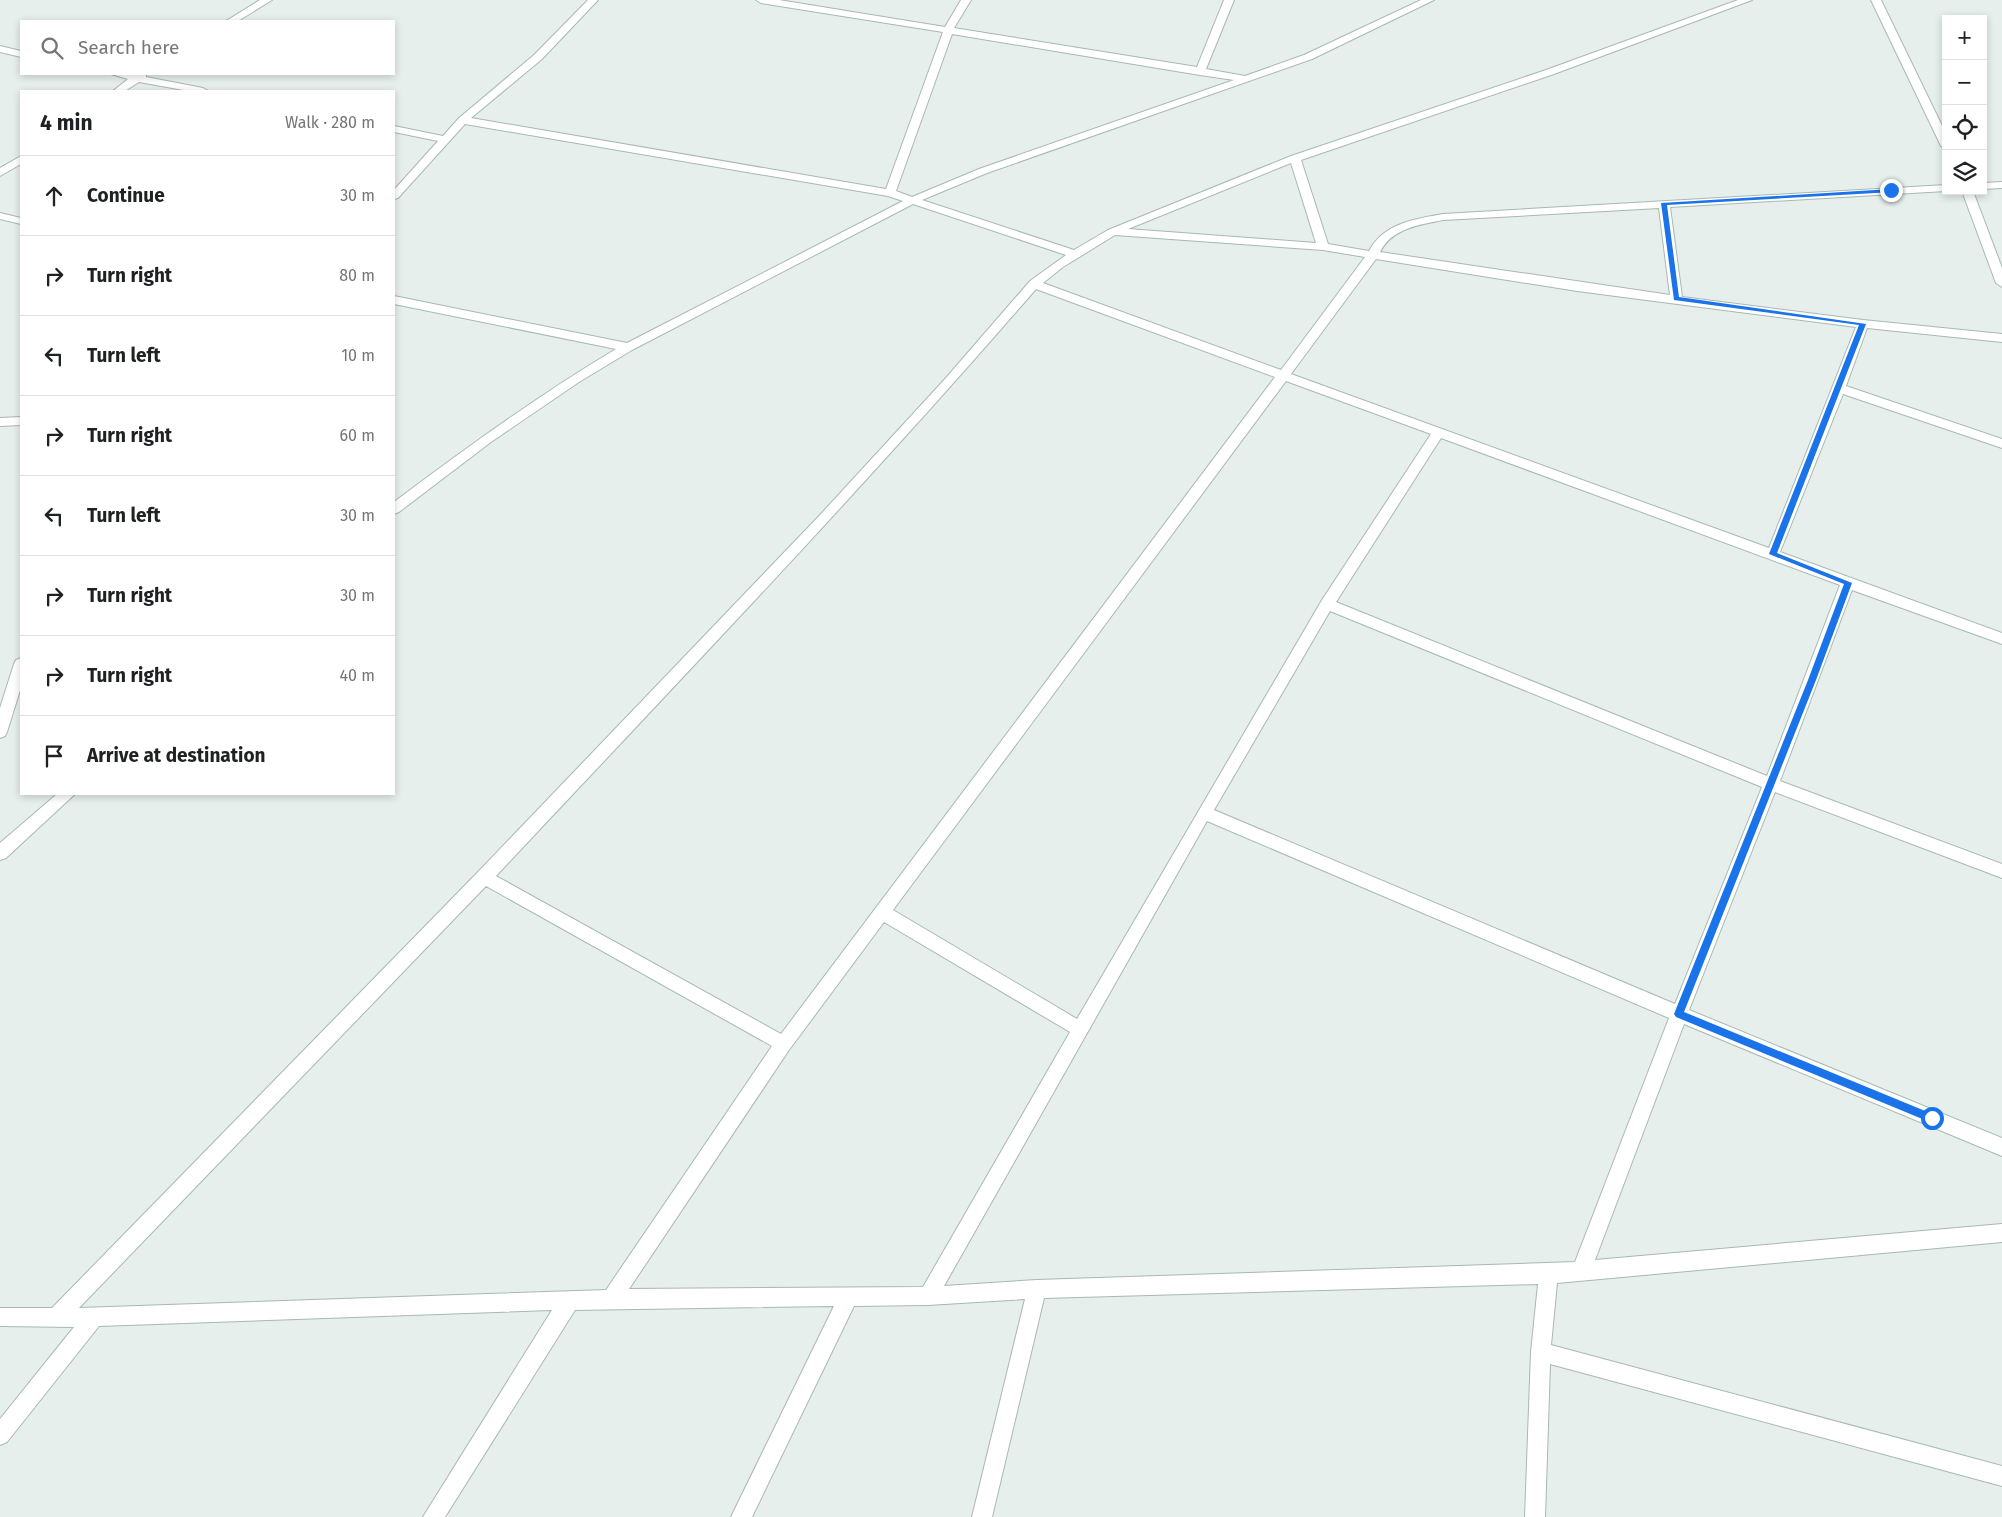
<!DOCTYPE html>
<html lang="en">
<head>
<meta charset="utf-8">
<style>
  body { margin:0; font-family:"Fira Sans",sans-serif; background:#f2f2f2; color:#202124 }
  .controls { position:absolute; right:15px; top:15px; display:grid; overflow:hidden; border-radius:0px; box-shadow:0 2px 8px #0003 }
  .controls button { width:45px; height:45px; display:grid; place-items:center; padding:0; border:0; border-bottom:1px solid #e0e0e0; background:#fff; color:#202124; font:25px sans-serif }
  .stop { position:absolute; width:15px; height:15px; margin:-11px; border:4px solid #1a73e8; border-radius:50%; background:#fff }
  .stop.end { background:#1a73e8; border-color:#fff; box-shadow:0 1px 5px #0008 }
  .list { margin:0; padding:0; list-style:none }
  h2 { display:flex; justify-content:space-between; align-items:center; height:65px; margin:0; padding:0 20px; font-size:21px }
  h2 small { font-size:16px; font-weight:400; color:#757577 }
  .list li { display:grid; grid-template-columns:32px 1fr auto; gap:15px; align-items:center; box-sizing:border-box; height:80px; padding:0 20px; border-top:1px solid #e0e0e0 }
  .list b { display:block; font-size:19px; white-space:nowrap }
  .list em { font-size:16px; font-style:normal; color:#757577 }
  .icon { flex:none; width:28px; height:28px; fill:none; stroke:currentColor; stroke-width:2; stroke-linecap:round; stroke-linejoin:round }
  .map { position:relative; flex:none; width:2002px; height:1517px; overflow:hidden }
  .search { position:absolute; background:#fff; box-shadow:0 2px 8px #0003; left:20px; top:20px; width:375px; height:55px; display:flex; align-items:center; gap:12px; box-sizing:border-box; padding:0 18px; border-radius:0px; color:#757577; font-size:19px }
  .panel { position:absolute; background:#fff; box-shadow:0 2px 8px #0003; left:20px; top:90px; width:375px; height:705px; border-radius:0px }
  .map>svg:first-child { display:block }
</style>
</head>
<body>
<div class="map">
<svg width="2002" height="1517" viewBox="0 0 2002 1517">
  <rect width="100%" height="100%" fill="#e6efeb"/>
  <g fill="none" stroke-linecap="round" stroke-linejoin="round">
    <g stroke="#a8b8b2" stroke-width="2">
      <g id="street">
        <path d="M260 0H272L238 21H226Z"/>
        <path d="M588 0H598L542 59 471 118 886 189 943 32 761 3 756 0H779L945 27 961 0H971L954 28 1197 67 1224 0H1234L1206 69 1245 76 1304 55 1421 0H1434L1312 59 987 173 922 200 1074 250 1108 230 1291 156 1546 70 1738 0H1752L1554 74 1301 160 1328 244 1369 251C1384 223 1415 219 1443 214L1946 185V191L1670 207 1682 297 1863 320 2002 334V342L1867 328 1846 386 2002 439V448L1843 394 1780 552 2002 633V644L1852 590 1780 781 2002 864V878L1775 792 1689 1010 2002 1138V1156L1684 1024 1595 1260 2002 1224V1242L1557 1283 1551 1345 2002 1466V1486L1550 1364 1545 1517H1525L1531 1352 1538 1284 1044 1298 992 1517H972L1025 1299 928 1305 854 1306 752 1517H731L834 1306 575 1310 445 1517H423L552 1310 99 1326 7 1442 0 1445V1419L74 1327 0 1326V1308H52L478 872 820 515 945 379 1030 281 1066 255 913 204 632 350 579 382 491 442 399 512 394 514V502C466 448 539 395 616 349L394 304V296L627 343 903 201 888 196 465 124 398 198 394 199V190L438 141 394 132V126L443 136 459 118 534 55ZM952 34 1200 75 1234 80 979 169 912 197 896 191ZM1291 163 1316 243 1128 229ZM1659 208 1670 295 1380 252C1392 228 1419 225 1443 220ZM1115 235 1323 250 1365 257 1281 370 1043 283 1063 267ZM1376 259 1577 291 1856 327 1769 548 1291 374ZM1036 289 1275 377 781 1034 496 876C678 682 862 490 1036 289ZM1286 381 1431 434 1322 600 1077 1019 893 910ZM1441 438 1840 585 1767 776 1336 602ZM1330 611 1762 787 1675 1004 1214 810ZM1207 821 1669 1018 1575 1262 1037 1280 944 1286ZM486 886 772 1046 606 1290 79 1308ZM884 922 1070 1032 923 1287 629 1289 789 1050Z"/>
        <path d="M1871 0H1881L1946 134V149L1941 146Z"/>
        <path d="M0 46 21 51V57L0 52Z"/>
        <path d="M111 74H146V77L203 88 208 91H189L139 82 125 91H113L128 79Z"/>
        <path d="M21 156V164L0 176V168Z"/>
        <path d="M2002 182V188L1983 189V183Z"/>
        <path d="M1962 191H1973L2002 268V287L1996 283Z"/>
        <path d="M0 213 21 218V224L0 219Z"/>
        <path d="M21 417V425L0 426V418Z"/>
        <path d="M21 658V687L7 732 5 736 0 738V708L14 664 16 660Z"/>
        <path d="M57 794H75L6 858 0 860V843Z"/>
      </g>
    </g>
    <use href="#street" fill="#fff" fill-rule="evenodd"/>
  </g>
  <path fill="#1a73e8" d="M1891 189 1893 192 1667 205 1679 297 1866 324 1777 553 1852 583 1816 680 1684 1012 1935 1115V1122L1932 1123 1676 1017 1674 1014 1808 680 1844 584 1769 554 1859 325 1674 300 1661 203Z"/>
</svg>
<div class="controls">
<button>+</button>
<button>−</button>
<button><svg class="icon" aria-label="locate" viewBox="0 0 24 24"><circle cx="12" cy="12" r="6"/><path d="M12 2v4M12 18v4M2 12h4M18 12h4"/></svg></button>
<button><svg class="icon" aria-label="layers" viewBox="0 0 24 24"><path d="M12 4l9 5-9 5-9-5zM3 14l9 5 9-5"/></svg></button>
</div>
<div class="stop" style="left:1932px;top:1118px"></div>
<div class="stop end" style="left:1891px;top:190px"></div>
<div class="search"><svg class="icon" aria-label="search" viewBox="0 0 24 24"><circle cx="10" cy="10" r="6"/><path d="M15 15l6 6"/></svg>Search here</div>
<section class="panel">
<h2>4 min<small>Walk · 280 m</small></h2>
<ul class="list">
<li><svg class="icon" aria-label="ahead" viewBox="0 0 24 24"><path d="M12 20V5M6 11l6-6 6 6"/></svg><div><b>Continue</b></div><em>30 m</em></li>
<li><svg class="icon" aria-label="right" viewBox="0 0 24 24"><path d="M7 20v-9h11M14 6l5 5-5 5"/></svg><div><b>Turn right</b></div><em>80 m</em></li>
<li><svg class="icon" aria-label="left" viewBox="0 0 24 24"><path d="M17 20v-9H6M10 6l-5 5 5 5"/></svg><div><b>Turn left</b></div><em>10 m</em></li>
<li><svg class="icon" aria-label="right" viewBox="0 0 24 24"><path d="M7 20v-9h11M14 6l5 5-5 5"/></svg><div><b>Turn right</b></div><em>60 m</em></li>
<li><svg class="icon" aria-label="left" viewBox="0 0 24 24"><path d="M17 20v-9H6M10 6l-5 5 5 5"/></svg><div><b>Turn left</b></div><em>30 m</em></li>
<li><svg class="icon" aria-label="right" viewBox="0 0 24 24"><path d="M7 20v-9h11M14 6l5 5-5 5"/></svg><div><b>Turn right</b></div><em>30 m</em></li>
<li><svg class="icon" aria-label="right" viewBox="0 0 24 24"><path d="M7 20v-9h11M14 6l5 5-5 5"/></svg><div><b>Turn right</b></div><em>40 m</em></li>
<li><svg class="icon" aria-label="arrive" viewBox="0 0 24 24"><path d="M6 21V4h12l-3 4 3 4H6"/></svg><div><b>Arrive at destination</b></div></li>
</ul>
</section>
</div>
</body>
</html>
